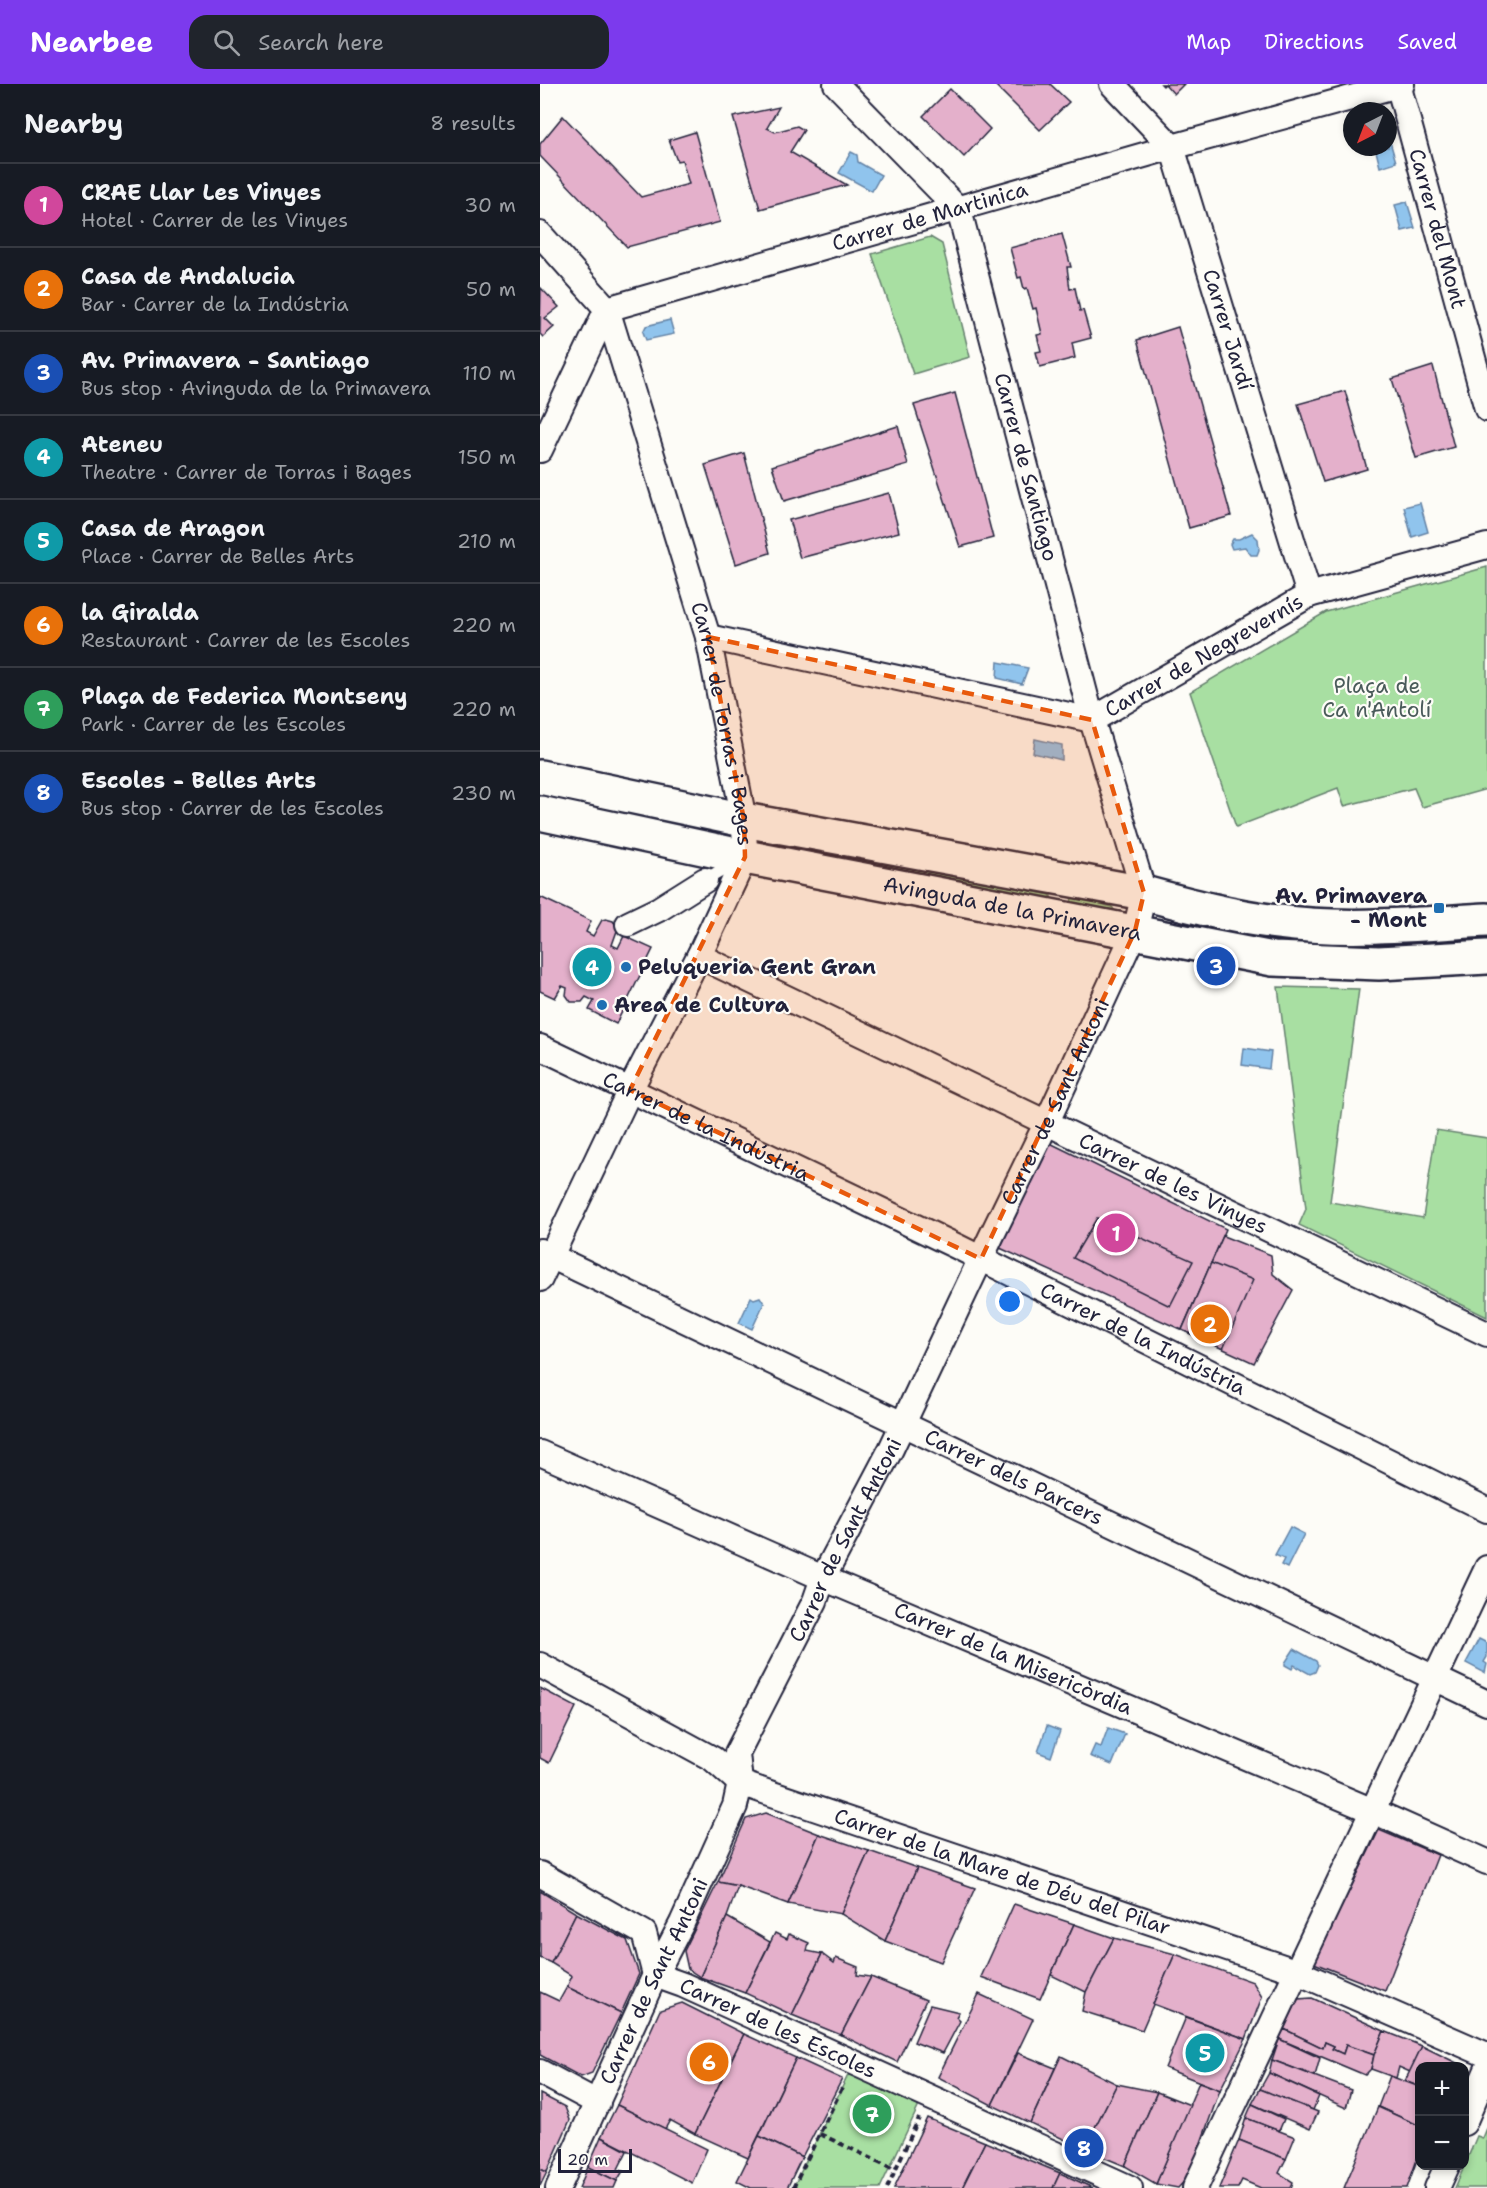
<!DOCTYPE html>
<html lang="en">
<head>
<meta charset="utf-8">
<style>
  body { margin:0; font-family:"Shantell Sans",sans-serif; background:#20242c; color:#f1f3f6 }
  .controls { position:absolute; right:18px; bottom:18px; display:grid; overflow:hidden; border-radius:12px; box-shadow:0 3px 9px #0003 }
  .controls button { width:54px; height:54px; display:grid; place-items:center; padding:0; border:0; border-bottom:2px solid #363941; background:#171b24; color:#f1f3f6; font:30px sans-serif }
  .compass { position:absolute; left:803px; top:18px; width:54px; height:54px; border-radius:50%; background:#171b24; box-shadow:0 3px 9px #0003; rotate:222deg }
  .scale { position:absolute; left:18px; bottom:15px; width:74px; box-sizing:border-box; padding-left:6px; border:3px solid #22223b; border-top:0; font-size:16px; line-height:21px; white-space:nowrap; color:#22223b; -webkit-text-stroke:4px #fdfcf7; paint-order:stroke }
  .you { position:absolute; left:470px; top:1218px; width:21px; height:21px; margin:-15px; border:4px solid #fff; border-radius:50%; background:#1a73e8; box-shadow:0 0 0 9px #1a73e833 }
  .badge { display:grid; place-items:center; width:39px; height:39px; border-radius:50%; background:#7c3aed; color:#fff; font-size:20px; font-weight:700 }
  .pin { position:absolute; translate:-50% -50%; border:3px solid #fff; box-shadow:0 2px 6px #0006 }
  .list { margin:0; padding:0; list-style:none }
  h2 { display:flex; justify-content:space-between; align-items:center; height:78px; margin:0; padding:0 24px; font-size:26px }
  h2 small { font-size:20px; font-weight:400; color:#9ea1a6 }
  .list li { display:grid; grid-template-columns:39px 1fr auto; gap:18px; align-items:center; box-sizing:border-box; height:84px; padding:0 24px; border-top:2px solid #363941 }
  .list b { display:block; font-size:22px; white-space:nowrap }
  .list p { margin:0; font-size:20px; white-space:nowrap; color:#9ea1a6 }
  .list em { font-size:20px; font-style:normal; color:#9ea1a6 }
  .icon { flex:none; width:33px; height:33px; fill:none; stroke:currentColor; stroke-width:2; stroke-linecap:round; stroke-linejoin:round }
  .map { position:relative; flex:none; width:947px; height:2104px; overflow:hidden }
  header { display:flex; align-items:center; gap:36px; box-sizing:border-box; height:84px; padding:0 30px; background:#7c3aed; color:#fff }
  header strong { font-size:28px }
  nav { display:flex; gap:33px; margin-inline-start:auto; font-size:21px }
  .search { width:420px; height:54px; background:#20242c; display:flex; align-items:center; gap:15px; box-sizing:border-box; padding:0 21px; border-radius:18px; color:#9ea1a6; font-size:22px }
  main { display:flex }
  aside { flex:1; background:#171b24 }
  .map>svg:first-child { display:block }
</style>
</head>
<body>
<header>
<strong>Nearbee</strong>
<div class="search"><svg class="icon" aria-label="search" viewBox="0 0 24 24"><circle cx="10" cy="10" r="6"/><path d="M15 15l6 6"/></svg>Search here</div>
<nav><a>Map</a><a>Directions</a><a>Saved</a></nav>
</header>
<main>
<aside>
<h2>Nearby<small>8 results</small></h2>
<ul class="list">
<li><span class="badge" style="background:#d1479c">1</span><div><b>CRAE Llar Les Vinyes</b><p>Hotel · Carrer de les Vinyes</p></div><em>30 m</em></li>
<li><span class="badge" style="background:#e8710a">2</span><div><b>Casa de Andalucia</b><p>Bar · Carrer de la Indústria</p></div><em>50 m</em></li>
<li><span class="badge" style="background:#1a4fb4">3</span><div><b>Av. Primavera - Santiago</b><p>Bus stop · Avinguda de la Primavera</p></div><em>110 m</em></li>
<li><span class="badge" style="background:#0f9aa8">4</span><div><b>Ateneu</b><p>Theatre · Carrer de Torras i Bages</p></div><em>150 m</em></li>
<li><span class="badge" style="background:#0f9aa8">5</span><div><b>Casa de Aragon</b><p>Place · Carrer de Belles Arts</p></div><em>210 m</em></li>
<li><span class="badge" style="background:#e8710a">6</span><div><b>la Giralda</b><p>Restaurant · Carrer de les Escoles</p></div><em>220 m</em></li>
<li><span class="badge" style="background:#2e9e5b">7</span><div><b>Plaça de Federica Montseny</b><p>Park · Carrer de les Escoles</p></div><em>220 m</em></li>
<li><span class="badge" style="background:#1a4fb4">8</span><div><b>Escoles - Belles Arts</b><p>Bus stop · Carrer de les Escoles</p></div><em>230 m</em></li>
</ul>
</aside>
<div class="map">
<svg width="947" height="2104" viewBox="0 0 947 2104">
  <rect width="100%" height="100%" fill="#fdfcf7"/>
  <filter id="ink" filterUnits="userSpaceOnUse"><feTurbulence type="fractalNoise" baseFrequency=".0167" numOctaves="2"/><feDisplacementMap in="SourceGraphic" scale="12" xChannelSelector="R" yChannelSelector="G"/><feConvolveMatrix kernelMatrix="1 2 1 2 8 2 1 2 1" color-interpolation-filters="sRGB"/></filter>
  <g filter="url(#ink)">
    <g fill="#a8dfa2" stroke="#65806e" stroke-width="1.5">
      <path d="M390 153 402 160 430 273 373 290 332 170Z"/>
      <path d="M947 483V705L882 723 874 704 804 722 798 704 696 743 650 608 786 528Z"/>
      <path d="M0 707 147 741 144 747 0 716Z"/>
      <path d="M260 760 511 811V821L261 773Z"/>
      <path d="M532 812 572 823 576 828 531 822Z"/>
      <path d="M657 838 947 851V860L735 862 657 850Z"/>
      <path d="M738 903 819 905 790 1118 883 1134 896 1046 947 1054V1233L759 1141 766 1125Z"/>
      <path d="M314 1979 382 2015 340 2104H253Z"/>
      <path d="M947 2044V2104H915L937 2052 943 2054Z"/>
    </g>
    <g fill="#90c4ed" stroke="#6483a6" stroke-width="1.5">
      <path d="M848 51 856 78 840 83 835 63H848Z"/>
      <path d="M311 68 317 71 318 78 341 91 332 107 299 89Z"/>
      <path d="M867 118 875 144 862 147 855 121Z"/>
      <path d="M130 236 134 250 106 256 103 248 106 242Z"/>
      <path d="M880 419 888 448 872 453 864 423Z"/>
      <path d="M712 449 718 455 719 466 717 471H711L705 463 692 465 690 460 693 455H699Z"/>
      <path d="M458 578 488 584 482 600 457 594Z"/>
      <path d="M495 655 522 661V676L493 669Z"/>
      <path d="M704 964 731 968 729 985 702 981Z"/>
      <path d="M211 1213 214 1215 220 1213 224 1219 212 1245 199 1239Z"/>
      <path d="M750 1443 764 1450 747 1484 741 1481 744 1475 735 1471Z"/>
      <path d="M939 1555 947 1559V1573L944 1578 947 1580 945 1589 926 1579Z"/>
      <path d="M754 1565 776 1577 778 1581 775 1588 770 1590 754 1581 752 1585 745 1581V1579Z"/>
      <path d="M507 1642 520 1647 511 1673 498 1668Z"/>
      <path d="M568 1644 585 1650 572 1681 550 1672 555 1661 561 1663Z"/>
    </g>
    <g fill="#e4b0cb" stroke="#22223b" stroke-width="1.5">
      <path d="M454 0H510L529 18 500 46Z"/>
      <path d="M621 0H644L634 10 625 0 623 2Z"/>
      <path d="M410 5 450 45 424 73 383 32Z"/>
      <path d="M239 23 227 44 235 48 257 42 264 46 250 68 307 101 220 125 193 33Z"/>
      <path d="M23 32 101 113 149 100 142 76 137 77 129 56 155 48 180 138 87 163 0 72V60Z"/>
      <path d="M522 150 531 183H527L530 205 535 204 540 227 543 226 551 254 532 259 535 274 500 283 496 268 501 267 497 251 502 250 496 224 493 225 487 204 484 205 481 193 478 194 470 164Z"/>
      <path d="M1 204 19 223 5 234 14 243 3 253 0 250Z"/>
      <path d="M638 243 691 432 649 444 597 256Z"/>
      <path d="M893 282 914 363 876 374 852 295Z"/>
      <path d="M805 307 827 385 783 398 758 320Z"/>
      <path d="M415 309 453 454 420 463 374 321Z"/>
      <path d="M358 342 368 381 244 417 232 382Z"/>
      <path d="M204 369 230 469 196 480 165 381Z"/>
      <path d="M349 409 359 448 260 474 249 436Z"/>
      <path d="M0 813 51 837 46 848 53 852 62 836 66 835 73 837 78 844 72 861 78 864 84 852 113 865 76 940 49 926 54 917 46 913 42 918H31L26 911 27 904 22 902 15 914 0 907Z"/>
      <path d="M508 1058 686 1145 642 1246 460 1164Z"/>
      <path d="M557 1134 653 1177 630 1222 533 1174Z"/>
      <path d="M683 1152 731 1171 733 1190 753 1206 714 1279 642 1246Z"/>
      <path d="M671 1179 713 1196 683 1265 642 1246Z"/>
      <path d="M0 1604 36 1623 9 1679 0 1674Z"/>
      <path d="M226 1729 279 1750 248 1820 198 1802 178 1798 206 1735Z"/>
      <path d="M839 1746 898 1771 845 1907 774 1879Z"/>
      <path d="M279 1750 329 1767 301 1830 248 1820Z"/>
      <path d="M329 1767 377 1784 345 1857 301 1830Z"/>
      <path d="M377 1784 435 1804 401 1878 345 1857Z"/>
      <path d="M178 1798 198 1802 187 1833 160 1893 148 1885 144 1867Z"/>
      <path d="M0 1807 36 1829 11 1879 0 1874Z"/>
      <path d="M474 1820 534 1840 500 1915 441 1893Z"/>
      <path d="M36 1829 87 1856 99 1890 81 1929 27 1903 32 1892 11 1879Z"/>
      <path d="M187 1833 230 1858 205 1909 160 1893Z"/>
      <path d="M534 1840 574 1854 546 1908 511 1891Z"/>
      <path d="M235 1849 247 1855 249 1850 269 1859 267 1867 282 1870 252 1931 205 1909Z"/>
      <path d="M574 1854 635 1870 602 1946 542 1927 546 1908Z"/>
      <path d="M282 1870 294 1879 296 1874 318 1883 317 1891 331 1893 301 1951 252 1931Z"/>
      <path d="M635 1870 713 1898 722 1913 706 1955 613 1920Z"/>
      <path d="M331 1893 386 1916 357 1978 301 1951Z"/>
      <path d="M27 1903 81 1929 52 1989 41 1993 0 1971V1908L19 1917Z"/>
      <path d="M439 1910 493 1935 452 2021 398 1993Z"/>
      <path d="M772 1914 844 1947 834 1971 806 1961 803 1970 792 1965 794 1962 785 1958 783 1964 744 1945 758 1915Z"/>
      <path d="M142 1919 204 1950 155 2050 130 2036 125 2045 77 2021 120 1926Z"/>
      <path d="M390 1921 419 1928 416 1933 420 1937 403 1969 374 1958Z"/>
      <path d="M646 1933 706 1955 680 2006 625 1984Z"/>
      <path d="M744 1945 783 1964 785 1958 794 1962 792 1965 803 1970 806 1961 834 1971 831 1985 825 1991 739 1955Z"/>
      <path d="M844 1947 882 1962 870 1988 859 1983 856 1994 831 1985 834 1971Z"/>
      <path d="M204 1950 256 1974 208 2074 155 2050Z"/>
      <path d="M739 1955 780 1974 775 1992 732 1976Z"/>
      <path d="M882 1962 923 1982H880V2003L865 1997Z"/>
      <path d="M478 1969 515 1984 490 2039 452 2021Z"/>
      <path d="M521 1972 577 2000 544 2065 490 2039Z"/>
      <path d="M256 1974 302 1995 262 2073 219 2052Z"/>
      <path d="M732 1976 811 2006 806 2024 729 1989Z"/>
      <path d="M729 1989 779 2012 773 2026 720 2005Z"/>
      <path d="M850 1992 880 2003V2042L838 2023Z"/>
      <path d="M924 1992 930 1994 924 2005Z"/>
      <path d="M659 1998 680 2006 649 2092 638 2104 616 2100Z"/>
      <path d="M577 2000 617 2008 585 2082 544 2065Z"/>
      <path d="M720 2005 778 2028 770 2045 712 2020Z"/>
      <path d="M617 2008 650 2021 616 2100 585 2082Z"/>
      <path d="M0 2010 25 2023 30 2036 7 2088 0 2085Z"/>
      <path d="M712 2020 744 2035 739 2047 706 2034Z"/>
      <path d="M77 2021 167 2065 152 2099 61 2053Z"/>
      <path d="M838 2023 880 2042V2067L867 2104H804Z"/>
      <path d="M387 2034 445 2058 422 2104H354Z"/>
      <path d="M706 2034 755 2053 746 2075 699 2056Z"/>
      <path d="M219 2052 262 2073 247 2104H211L197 2097Z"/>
      <path d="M61 2053 87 2067 78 2085 83 2087 77 2097 48 2083Z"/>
      <path d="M699 2056 746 2075 739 2089 753 2098 751 2104H721L702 2096 698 2104H679Z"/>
      <path d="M445 2058 520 2089 513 2104H422Z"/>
      <path d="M48 2083 77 2097 74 2104H39Z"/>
      <path d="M0 2085 7 2088 0 2102Z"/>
      <path d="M520 2089 553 2104H513Z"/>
    </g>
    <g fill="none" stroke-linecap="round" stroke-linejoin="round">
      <g stroke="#22223b" stroke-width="16">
        <path id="lane" d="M165 796 196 778"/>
      </g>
      <g stroke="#22223b" stroke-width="28">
        <g id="street">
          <path id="s1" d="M572 0 632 63 769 511"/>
          <path id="s2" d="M858 0 947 325"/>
          <path id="s3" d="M0 150 67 225 168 553 204 736 205 773 159 872 90 1006 0 1195"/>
          <path id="s4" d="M0 366 67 225 632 63 862 0"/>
          <path id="s5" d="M168 553 552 636 769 511 947 462"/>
          <path d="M88 840 119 825 165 796"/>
          <path id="s6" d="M159 872 947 1250"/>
          <path id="s7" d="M0 963 418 1163 947 1426"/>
          <path id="s8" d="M0 1167 947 1619"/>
          <path id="s9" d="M0 1369 283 1494 833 1727 947 1778"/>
          <path id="s10" d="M0 1581 173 1675 200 1699 755 1887 947 1971"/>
          <path id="s11" d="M0 1790 104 1849 115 1891 143 1901 590 2104"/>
          <path d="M0 1988 58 2019"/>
          <path d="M924 2039 947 1986"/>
          <path id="s12" d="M18 2104 115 1891 142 1839 195 1722 200 1699 197 1669 275 1517 283 1494 351 1365 451 1153 506 1040 595 847 604 809 552 636 419 126 296 0"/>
          <path d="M655 2104C751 1897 849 1691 947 1484"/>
          <path d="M897 2104 907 2082"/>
        </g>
      </g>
      <g stroke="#22223b" stroke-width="38">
        <g id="secondary">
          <path d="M0 693 204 736 604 809C648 821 693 833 738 838 807 847 878 840 947 836"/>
          <path id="s13" d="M0 729 205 773 733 875 839 879 947 873"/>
        </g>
      </g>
      <g stroke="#22223b" stroke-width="4" stroke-dasharray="6 4.5" stroke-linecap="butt">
        <path d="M280 2050 356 2086"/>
        <path d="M253 2104 304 2000"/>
        <path d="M347 2104 379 2034"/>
      </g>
      <use href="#lane" stroke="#fdfcf7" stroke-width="12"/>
      <use href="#street" stroke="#fdfcf7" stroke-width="24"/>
      <use href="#secondary" stroke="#fdfcf7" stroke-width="33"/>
    </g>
  </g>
  <path fill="#e8590c" fill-opacity="0.2" stroke="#e8590c" stroke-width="4.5" stroke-dasharray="12 8" stroke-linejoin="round" d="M168 553 552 636 604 809 595 847 441 1175 90 1006 205 773 204 736Z"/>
  <g fill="#1f6fb2" stroke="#fdfcf7" stroke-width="2">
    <rect x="893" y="818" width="12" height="12" rx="3"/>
    <circle cx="86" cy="883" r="6"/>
    <circle cx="62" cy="921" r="6"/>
  </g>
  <g text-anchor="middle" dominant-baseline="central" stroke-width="4.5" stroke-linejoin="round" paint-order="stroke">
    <g font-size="21" fill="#22223b" stroke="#fdfcf7">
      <text stroke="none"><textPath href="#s4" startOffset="492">Carrer de Martinica</textPath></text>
      <text stroke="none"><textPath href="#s2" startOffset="150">Carrer del Mont</textPath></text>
      <text stroke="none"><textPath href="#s1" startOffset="278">Carrer Jardí</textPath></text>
      <text transform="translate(486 383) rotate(75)">Carrer de Santiago</text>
      <text stroke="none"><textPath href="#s5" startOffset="522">Carrer de Negrevernís</textPath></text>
      <text stroke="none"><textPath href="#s3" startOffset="532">Carrer de Torras i Bages</textPath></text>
      <text stroke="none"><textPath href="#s13" startOffset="482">Avinguda de la Primavera</textPath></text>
      <text stroke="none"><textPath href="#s12" startOffset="1200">Carrer de Sant Antoni</textPath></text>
      <text stroke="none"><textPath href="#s7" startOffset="184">Carrer de la Indústria</textPath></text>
      <text stroke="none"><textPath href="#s6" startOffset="526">Carrer de les Vinyes</textPath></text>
      <text stroke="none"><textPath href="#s7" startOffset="670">Carrer de la Indústria</textPath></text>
      <text stroke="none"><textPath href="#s8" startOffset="525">Carrer dels Parcers</textPath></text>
      <text stroke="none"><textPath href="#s12" startOffset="714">Carrer de Sant Antoni</textPath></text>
      <text stroke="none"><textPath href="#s9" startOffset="516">Carrer de la Misericòrdia</textPath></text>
      <text stroke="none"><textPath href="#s10" startOffset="510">Carrer de la Mare de Déu del Pilar</textPath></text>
      <text stroke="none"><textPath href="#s12" startOffset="228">Carrer de Sant Antoni</textPath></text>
      <text stroke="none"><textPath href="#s11" startOffset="297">Carrer de les Escoles</textPath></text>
    </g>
    <g font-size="21" fill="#4a5b5a" stroke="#fdfcf7">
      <text x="837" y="602">Plaça de<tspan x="837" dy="24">Ca n'Antolí</tspan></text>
    </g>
    <g font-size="21" font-weight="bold" fill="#22223b" stroke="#fdfcf7" text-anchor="start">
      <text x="887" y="812" text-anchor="end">Av. Primavera<tspan x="887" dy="24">- Mont</tspan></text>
      <text x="98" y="883">Peluqueria Gent Gran</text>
      <text x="74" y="921">Area de Cultura</text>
    </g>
  </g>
</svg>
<div class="controls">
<button>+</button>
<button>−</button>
</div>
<svg class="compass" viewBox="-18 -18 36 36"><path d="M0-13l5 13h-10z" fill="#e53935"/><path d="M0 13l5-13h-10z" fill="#9ea1a6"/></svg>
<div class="scale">20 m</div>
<div class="you"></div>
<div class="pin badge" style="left:576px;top:1149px;background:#d1479c">1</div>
<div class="pin badge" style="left:670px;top:1240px;background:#e8710a">2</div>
<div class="pin badge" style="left:676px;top:882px;background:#1a4fb4">3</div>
<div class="pin badge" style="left:52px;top:883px;background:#0f9aa8">4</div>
<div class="pin badge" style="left:665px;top:1969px;background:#0f9aa8">5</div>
<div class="pin badge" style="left:169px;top:1978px;background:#e8710a">6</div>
<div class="pin badge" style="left:332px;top:2030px;background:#2e9e5b">7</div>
<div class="pin badge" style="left:544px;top:2064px;background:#1a4fb4">8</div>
</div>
</main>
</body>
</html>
